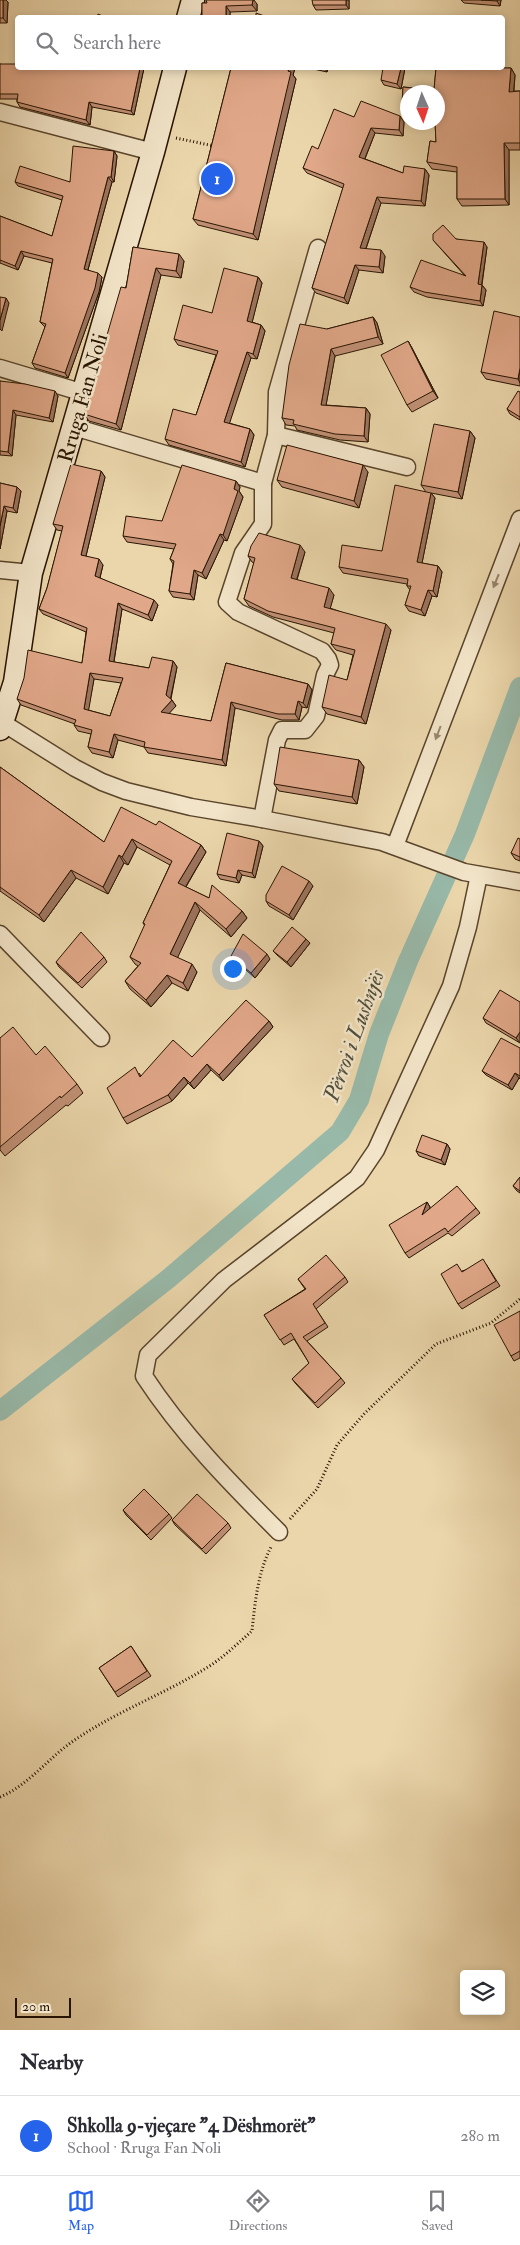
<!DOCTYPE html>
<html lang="en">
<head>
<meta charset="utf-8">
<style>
  body { margin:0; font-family:"IM FELL Double Pica",serif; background:#f2f2f3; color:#2b2b33 }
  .controls { position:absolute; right:15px; bottom:15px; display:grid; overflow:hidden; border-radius:5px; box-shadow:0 2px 8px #0003 }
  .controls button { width:45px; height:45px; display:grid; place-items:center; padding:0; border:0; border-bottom:1px solid #e1e1e2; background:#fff; color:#2b2b33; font:25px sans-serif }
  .compass { position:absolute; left:400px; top:85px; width:45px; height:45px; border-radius:50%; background:#fff; box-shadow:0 2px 8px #0003; rotate:177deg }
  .scale { position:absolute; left:15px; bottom:12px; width:56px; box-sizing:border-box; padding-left:5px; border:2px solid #281400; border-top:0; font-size:14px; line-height:18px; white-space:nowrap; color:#281400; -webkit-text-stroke:4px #f2e4c8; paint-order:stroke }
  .you { position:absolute; left:232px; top:968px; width:18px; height:18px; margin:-12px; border:4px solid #fff; border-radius:50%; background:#1a73e8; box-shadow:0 0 0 8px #1a73e833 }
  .badge { display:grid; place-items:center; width:32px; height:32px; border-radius:50%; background:#2563eb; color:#fff; font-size:16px; font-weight:700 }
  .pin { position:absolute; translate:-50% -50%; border:2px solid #fff; box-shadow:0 1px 5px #0006 }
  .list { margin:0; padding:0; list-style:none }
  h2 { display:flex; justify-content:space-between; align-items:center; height:65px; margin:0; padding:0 20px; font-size:21px }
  h2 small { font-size:16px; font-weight:400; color:#7c7c81 }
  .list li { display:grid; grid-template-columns:32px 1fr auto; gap:15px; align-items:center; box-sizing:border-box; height:80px; padding:0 20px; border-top:1px solid #e1e1e2 }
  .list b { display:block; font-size:19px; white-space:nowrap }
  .list p { margin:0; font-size:16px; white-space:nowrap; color:#7c7c81 }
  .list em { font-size:16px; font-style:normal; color:#7c7c81 }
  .icon { flex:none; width:28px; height:28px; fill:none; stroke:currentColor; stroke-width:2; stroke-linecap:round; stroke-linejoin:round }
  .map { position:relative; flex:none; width:520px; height:2030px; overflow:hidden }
  .search { position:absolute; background:#fff; box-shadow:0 2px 8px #0003; left:15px; right:15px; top:15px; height:55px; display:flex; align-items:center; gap:12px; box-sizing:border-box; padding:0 18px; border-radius:5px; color:#7c7c81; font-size:19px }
  .sheet { height:145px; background:#fff }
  nav { display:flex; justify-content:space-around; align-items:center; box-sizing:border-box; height:70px; border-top:1px solid #e1e1e2; background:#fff; font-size:14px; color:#7c7c81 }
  nav a { display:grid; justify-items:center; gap:2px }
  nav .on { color:#2563eb }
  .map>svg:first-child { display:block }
</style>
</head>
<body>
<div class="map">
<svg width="520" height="2030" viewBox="0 0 520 2030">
  <rect width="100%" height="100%" fill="#ebd6ab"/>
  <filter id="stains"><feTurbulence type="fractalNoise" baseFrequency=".004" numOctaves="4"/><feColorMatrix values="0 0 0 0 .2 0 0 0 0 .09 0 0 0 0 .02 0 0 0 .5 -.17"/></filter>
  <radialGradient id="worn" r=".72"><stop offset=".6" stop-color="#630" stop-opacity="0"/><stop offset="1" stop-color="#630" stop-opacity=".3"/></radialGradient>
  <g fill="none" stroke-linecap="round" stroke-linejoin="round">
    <path stroke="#98b9a9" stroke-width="20" d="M0 1411 168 1279 319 1150 340 1132 359 1100 379 1034 408 961 465 834 520 687"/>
    <g stroke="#59442b" stroke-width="19">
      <g id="street">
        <path d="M0 112 153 152"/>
        <path d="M0 368 84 393"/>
        <path d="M74 427 263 483 276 435 277 392 318 248"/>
        <path d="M276 435 407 467"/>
        <path d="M0 570 31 573"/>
        <path d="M3 723 75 768 102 782 126 791 191 807 262 819 382 842 464 872 520 882"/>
        <path d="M262 819 277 740 282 730H305L316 716 325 675 330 665 328 659 322 651 238 612 227 602 243 553 263 524V483"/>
        <path d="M395 846 520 519"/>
        <path d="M0 934 101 1038"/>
        <path d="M279 1532C230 1483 182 1434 144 1376L148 1355 224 1280 357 1178 376 1150 451 986 468 927 479 875"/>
      </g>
    </g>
    <g stroke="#281400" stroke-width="25">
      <g id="secondary">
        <path d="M188 18 193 0"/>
        <path d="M0 729 15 682 31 573 153 152 175 68"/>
      </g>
    </g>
    <g stroke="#281400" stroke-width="3" stroke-dasharray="1 2.5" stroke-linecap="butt">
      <path d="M176 138 214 146"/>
      <path d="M290 1519 317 1489 337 1445 364 1414 436 1344 491 1323 520 1299"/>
      <path d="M0 1797C27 1786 46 1761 69 1744 112 1713 163 1695 208 1667 224 1657 238 1643 252 1631 255 1602 258 1572 271 1547"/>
    </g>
    <use href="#street" stroke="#f2e4c8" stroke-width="16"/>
    <use href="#secondary" stroke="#f2e4c8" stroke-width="22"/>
  </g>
  <g fill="#c19075" stroke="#281400" fill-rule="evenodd">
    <path d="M0 0 8 2 7 23H0Z"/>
    <path d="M349 0V9L316 10 313 5Z"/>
    <path d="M461 0H501L500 6 464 3Z"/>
    <path d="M202 3 257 4V11L230 12V18H202Z"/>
    <path d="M0 64 18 68H151H144L134 115 92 107 90 125 20 107 17 102V99H0Z"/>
    <path d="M231 68H295L293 75 296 79 258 240 198 225 193 219Z"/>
    <path d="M309 68H328L327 72Z"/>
    <path d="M405 68 401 89 384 85 381 80Z"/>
    <path d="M436 68H511L515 75 514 91H520V150H509V205L462 206 457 199V172L432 169 427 162 430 141 436 142 435 122H438V92H408V111H406L402 104 403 87 434 90Z"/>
    <path d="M354 117 404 122 403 136 375 133 365 159 403 173 425 169 429 175 425 206 381 203 366 249 385 256 383 273 359 270 348 304 316 293 312 288 343 188 307 173 303 168 318 149Z"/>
    <path d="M114 151 117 156 114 182H112L88 270 102 277 99 292 68 378 35 368 32 363 45 327 40 322 52 263 24 256 18 270 0 263V216L52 236 62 200 18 186 15 182H70Z"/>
    <path d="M456 239 487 247 482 285 486 290 483 306 427 297 414 292 410 287 465 276 433 240Z"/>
    <path d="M133 247 184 261 181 278 161 275 121 430 89 421 84 414 126 288Z"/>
    <path d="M258 277 262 283 252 322 261 325 265 331 257 359 251 358 229 423 250 429 254 435 245 467 169 445 165 439 196 415 216 355 178 345 174 339 212 313Z"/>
    <path d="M373 317 377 323 383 344 335 356 326 405 366 408 370 414 368 442 340 440 297 430 295 426 286 425 282 418 327 329Z"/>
    <path d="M520 317V386L486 379 481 372Z"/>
    <path d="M408 341 412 348 438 398 412 412 407 405Z"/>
    <path d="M0 381 58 396 53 422 16 415 12 456 0 455Z"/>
    <path d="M520 392V420L510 414 507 409Z"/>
    <path d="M470 431 475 438 462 499 431 493 435 498 422 563 438 566 442 572 437 597 432 596 425 616 409 611 405 605 410 590 407 586V584L343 573 339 567 382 551 426 492 421 485Z"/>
    <path d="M101 471 105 477 86 556 103 565 100 578 158 605 152 621 122 609 114 662 149 668 173 661 177 667 171 699 176 706 168 714 211 721 226 663 308 684 312 690 307 708 302 707 299 720H282L235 708 226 766 148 753 144 747 118 740 113 758 92 753 88 747 91 734 78 731 74 725 75 724 21 705 17 699 82 663 86 632 43 614 39 609 47 588 62 531 57 530 53 524ZM94 679 121 683 110 716 88 710Z"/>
    <path d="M368 472 359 508 282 487 277 480Z"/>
    <path d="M236 481 240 487 239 491 243 497 227 541 224 540 206 579 198 575 194 600 173 597 169 591 173 564 170 559 174 549 127 542 123 536 162 521Z"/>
    <path d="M0 483 17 487 21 491 17 513 7 511 0 549Z"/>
    <path d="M305 552 297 580 334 595 330 608 391 630 366 724 327 714 322 707 347 680 353 655 336 650 331 644 334 633 273 617 249 606 244 599 254 563 252 562 248 556Z"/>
    <path d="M359 760 364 767 357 804 279 791 274 784Z"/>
    <path d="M0 767 104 842 156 825 201 845 206 852 186 887 209 898 242 911 247 918 231 937 200 910 177 957 197 972 188 991 172 983 151 1007 130 989 125 981 138 966 135 964 130 957 145 926 143 923 170 865 137 847 128 865 124 863 108 894 76 878 44 922 0 891Z"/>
    <path d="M520 839V861L515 859 511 853Z"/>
    <path d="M259 841 263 846 255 878 242 875 239 883 220 879 217 874Z"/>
    <path d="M313 886 293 920 269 906 266 901Z"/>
    <path d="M306 939 310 943 291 967 277 955 273 951Z"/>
    <path d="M231 956 270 959 255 978 235 960Z"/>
    <path d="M104 957 107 962 82 988 59 967 56 962Z"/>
    <path d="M520 1002V1043L486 1023 483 1018Z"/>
    <path d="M269 1021 273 1027 223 1081 211 1070 194 1089 188 1083 172 1101 127 1124 123 1118 139 1073 141 1076 192 1057Z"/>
    <path d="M0 1038 36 1055 77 1084 83 1093 68 1106 66 1105 5 1156 0 1150Z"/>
    <path d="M520 1048V1079L519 1078 512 1090 486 1075 482 1071Z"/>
    <path d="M447 1144 450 1149 445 1165 419 1156 416 1151Z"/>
    <path d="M520 1177V1193L517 1191 513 1186Z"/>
    <path d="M427 1202 430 1207V1209L476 1208 480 1213 452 1236 448 1233 409 1258 405 1253Z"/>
    <path d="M486 1264 500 1286 462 1309 458 1304 462 1271Z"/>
    <path d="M345 1277 348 1282 316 1309 328 1327 307 1341 341 1378 345 1383 318 1408 296 1384 292 1379 309 1363 294 1339 284 1345 264 1315 305 1289 298 1279Z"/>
    <path d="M520 1311V1358L514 1361 511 1356Z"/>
    <path d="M123 1510 169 1514 172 1518 151 1540 126 1515Z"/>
    <path d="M172 1520 228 1523 231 1528 206 1554 175 1525Z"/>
    <path d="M131 1646 151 1676 118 1697 99 1668Z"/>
  </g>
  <g fill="#9d755f" stroke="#281400">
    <path d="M3 0H6L8 2 7 23 3 18Z"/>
    <path d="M253 0H254L257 4V11L252 5Z"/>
    <path d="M346 0H349V9L346 5Z"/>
    <path d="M497 0H501L500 6 497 1Z"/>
    <path d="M226 6 230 12V18H226Z"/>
    <path d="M140 68H144L134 115 131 111Z"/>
    <path d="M289 68H295L293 75 296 79 258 240 253 234Z"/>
    <path d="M324 68H328L327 72Z"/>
    <path d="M401 68H405L401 89 397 84Z"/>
    <path d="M511 68 515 75 513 98 509 92Z"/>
    <path d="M89 102 92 107 90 125 86 120Z"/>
    <path d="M400 116 404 122 403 136 399 130Z"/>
    <path d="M371 128 375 133 363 163 359 157Z"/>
    <path d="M504 143 509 150V205L505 199Z"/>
    <path d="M114 151 117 156 114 182 111 177Z"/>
    <path d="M425 169 429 175 425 206 421 201Z"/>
    <path d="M108 177 112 182 87 273 84 269Z"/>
    <path d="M377 197 381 203 364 254 360 248Z"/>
    <path d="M484 242 487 247 481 289 478 284Z"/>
    <path d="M381 250 385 256 383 273 379 267Z"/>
    <path d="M21 251 24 256 18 270 15 266Z"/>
    <path d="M179 254 184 261 181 278 176 271Z"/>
    <path d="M355 265 359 270 348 304 344 298Z"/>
    <path d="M156 268 161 275 121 430 116 424Z"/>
    <path d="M98 273 102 277 99 292 68 378 65 373Z"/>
    <path d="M258 277 262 283 251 327 247 321Z"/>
    <path d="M482 285 486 290 483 306 480 301Z"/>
    <path d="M6 298 9 303 2 331 0 329V320Z"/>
    <path d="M373 317 377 323 383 344 378 337Z"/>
    <path d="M261 325 265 331 257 359 253 354Z"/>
    <path d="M408 341 412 348 438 398 433 391Z"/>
    <path d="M331 349 335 356 325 411 321 405Z"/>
    <path d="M247 352 251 358 228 428 224 422Z"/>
    <path d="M520 368V383L518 379Z"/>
    <path d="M55 391 58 396 53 422 49 418Z"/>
    <path d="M366 408 370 414 368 442 364 436Z"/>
    <path d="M13 410 16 415 12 456 8 452Z"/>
    <path d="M250 429 254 435 245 467 241 462Z"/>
    <path d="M470 431 475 438 462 499 458 492Z"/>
    <path d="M363 465 368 472 359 508 354 501Z"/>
    <path d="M101 471 105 477 85 560 81 555Z"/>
    <path d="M236 481 240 487 239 491 243 497 227 541 223 535Z"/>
    <path d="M17 487 21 491 17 513 13 508Z"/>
    <path d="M431 493 435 498 421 568 417 562Z"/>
    <path d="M4 506 7 511 0 549V526Z"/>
    <path d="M220 534 224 540 206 579 202 573Z"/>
    <path d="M300 545 305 552 295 585 291 578Z"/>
    <path d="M99 559 103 565 99 581 95 576Z"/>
    <path d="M438 566 442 572 437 597 433 591Z"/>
    <path d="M194 570 198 575 194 600 190 594Z"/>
    <path d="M329 588 334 595 329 613 324 607Z"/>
    <path d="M428 590 432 596 425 616 421 610Z"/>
    <path d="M154 600 158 605 152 621 148 615Z"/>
    <path d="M118 603 122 609 113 667 109 661Z"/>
    <path d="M386 624 391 630 366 724 361 717Z"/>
    <path d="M173 661 177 667 170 701 166 695Z"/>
    <path d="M90 673 94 679 88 714 84 709Z"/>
    <path d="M308 684 312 690 307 708 303 703Z"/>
    <path d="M172 700 176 706 165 718 161 712Z"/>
    <path d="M298 701 302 707 299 720 295 714Z"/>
    <path d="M231 702 235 708 226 766 222 760Z"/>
    <path d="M114 734 118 740 113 758 109 752Z"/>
    <path d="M359 760 364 767 357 804 352 797Z"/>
    <path d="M132 839 137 847 128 865 122 857Z"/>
    <path d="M259 841 263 846 255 878 252 873Z"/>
    <path d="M201 845 206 852 183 891 178 883Z"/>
    <path d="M119 855 124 863 108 894 103 887Z"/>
    <path d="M71 870 76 878 44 922 39 915Z"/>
    <path d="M238 870 242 875 239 883 236 878Z"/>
    <path d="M309 881 313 886 293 920 289 915Z"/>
    <path d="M195 902 200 910 176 961 170 954Z"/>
    <path d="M242 911 247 918 231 937 226 929Z"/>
    <path d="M306 939 310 943 291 967 287 962Z"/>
    <path d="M267 954 270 959 255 978 251 973Z"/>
    <path d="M192 964 197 972 188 991 183 983Z"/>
    <path d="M167 975 172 983 151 1007 146 1000Z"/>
    <path d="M269 1021 273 1027 223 1081 219 1075Z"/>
    <path d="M520 1032V1043L516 1038Z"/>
    <path d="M207 1064 211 1070 194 1089 190 1083Z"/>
    <path d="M515 1073 519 1078 512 1090 508 1085Z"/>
    <path d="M184 1077 188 1083 172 1101 168 1095Z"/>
    <path d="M447 1144 450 1149 445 1165 441 1160Z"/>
    <path d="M427 1202 430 1207 426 1220 422 1215Z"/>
  </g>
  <g fill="#e0a788" stroke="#281400" fill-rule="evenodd">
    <rect x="0" y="0" width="3" height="18"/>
    <path d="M206 0H253L252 5 226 6V18H202V3H207Z"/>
    <path d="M312 0H346V5H313Z"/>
    <path d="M481 0H497V1Z"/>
    <path d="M256 13 270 18H256Z"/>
    <path d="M98 14 107 18H97Z"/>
    <path d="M0 64H18V68H140L131 111 89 102 86 120 17 102 18 94H0Z"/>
    <path d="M231 68H289L288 71 291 72 253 234 193 219Z"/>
    <path d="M383 68H401L397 84 381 80Z"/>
    <path d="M436 68H511L509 92 520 91V143H504L505 199H457V167L427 162 430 141 436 142 435 122H438V92H408V105L402 104 403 87 434 90Z"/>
    <path d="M361 101 400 116 399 130 371 128 359 157 403 173 404 166 425 169 421 201 377 197 360 248 381 250 379 267 355 265 344 298 312 288 344 184 303 168 312 146 318 149 334 109 354 117Z"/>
    <path d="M73 146 114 151 111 177H108L84 269 98 273 95 288 65 373 32 363 46 324 40 322 53 259 21 251 15 266 0 260V216L52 236 63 196 15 182 20 166 70 182Z"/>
    <path d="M443 225 456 239 484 242 478 284 482 285 480 301 424 292 410 287 421 260 466 276 433 240V234Z"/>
    <path d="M133 247 179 254 176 271 156 268 116 424 84 414 121 287 126 288Z"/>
    <path d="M224 268 258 277 247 321 261 325 253 354 247 352 224 422 250 429 241 462 165 439 173 409 196 415 218 351 174 339 183 305 212 313Z"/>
    <path d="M0 297 6 298 0 320Z"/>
    <path d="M494 311 520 317V368L518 379 481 372Z"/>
    <path d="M373 317 378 337 331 349 321 405 366 408 364 436 335 434 293 424 294 420 282 418 289 365 300 324 327 329Z"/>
    <path d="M408 341 433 391 407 405 381 355Z"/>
    <path d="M0 381 25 384 55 391 49 418 13 410 8 452 0 451Z"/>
    <path d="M518 391 520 392V417L507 409Z"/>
    <path d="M434 424 470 431 458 492 421 485Z"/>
    <path d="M287 445 363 465 354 501 277 480Z"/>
    <path d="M71 464 101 471 81 555 99 559 95 576 154 600 148 615 118 603 109 661 149 668 152 657 173 661 166 695 172 700 161 712 211 721 226 663 308 684 303 703 298 701 295 714H278L231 702 222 760 144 747 145 742 114 734 109 752 88 747 92 730 74 725 76 720 17 699 24 678 28 650 82 663 87 628 39 609 47 588 63 526 53 524ZM90 673 123 678 110 716 84 709Z"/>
    <path d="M182 465 236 481 234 489 238 491 223 535 220 534 202 573 194 570 190 594 169 591 174 561 170 559 176 544 123 536 126 516 162 521Z"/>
    <path d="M0 483 17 487 13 508 4 506 0 526Z"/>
    <path d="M395 485 431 493 417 562 438 566 433 591 428 590 421 610 405 605 411 586H407L408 579 339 567 342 545 382 551Z"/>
    <path d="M259 533 300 545 291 578 329 588 324 607 386 624 361 717 322 707 329 675 347 680 355 650 331 644 335 628 268 611 244 599 255 558 248 556 251 546Z"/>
    <path d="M280 747 359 760 352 797 274 784Z"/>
    <path d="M0 767 104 842 121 807 156 825 159 821 201 845 178 883 209 898 212 885 242 911 226 929 195 902 170 954 192 964 183 983 167 975 146 1000 125 981 141 963 130 957 145 924 143 923 172 861 132 839 122 857 119 855 103 887 71 870 39 915 0 887Z"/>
    <path d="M227 833 259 841 252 873 238 870 236 878 217 874Z"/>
    <path d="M518 838 520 839V857L511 853Z"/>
    <path d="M282 866 309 881 289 915 266 901V895Z"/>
    <path d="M292 927 306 939 287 962 273 951Z"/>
    <path d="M81 932 104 957 78 983 56 962Z"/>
    <path d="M243 934 267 954 251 973 231 956Z"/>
    <path d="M500 990 520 1002V1032L516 1038 483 1018Z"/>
    <path d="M246 1000 269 1021 219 1075 207 1064 190 1083 184 1077 168 1095 123 1118 107 1088 135 1067 140 1077 173 1040 192 1057Z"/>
    <path d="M13 1027 36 1055 45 1046 77 1084 61 1098 60 1096 0 1147V1038Z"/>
    <path d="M501 1038 520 1048V1076L515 1073 508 1085 482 1071Z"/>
    <path d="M422 1135 447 1144 441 1160 416 1151Z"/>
    <path d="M520 1177V1191L513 1186Z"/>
    <path d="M457 1186 476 1208 448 1232 445 1228 405 1253 389 1225 427 1202 422 1215Z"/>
    <path d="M326 1255 345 1277 313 1304 325 1323 303 1337 341 1378 315 1403 292 1379 309 1363 291 1333 280 1340 264 1315 306 1289 298 1279Z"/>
    <path d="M483 1259 496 1281 458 1304 441 1274 457 1264 462 1272Z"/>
    <path d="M520 1311V1351L511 1356 494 1325Z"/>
    <path d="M144 1489 169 1514 147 1535 123 1510Z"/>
    <path d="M197 1494 228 1523 202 1549 172 1520Z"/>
    <path d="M131 1646 147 1671 115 1692 99 1668Z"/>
  </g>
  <defs><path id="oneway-solid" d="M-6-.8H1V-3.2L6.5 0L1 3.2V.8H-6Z" transform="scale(1.25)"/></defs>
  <g fill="#97866e">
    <use href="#oneway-solid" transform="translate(496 581) rotate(112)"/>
    <use href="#oneway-solid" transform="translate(438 733) rotate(111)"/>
  </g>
  <g text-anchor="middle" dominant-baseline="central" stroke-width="5" stroke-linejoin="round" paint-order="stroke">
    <g font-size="21" fill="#281400" stroke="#f2e4c8">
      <text transform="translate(83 398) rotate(-74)">Rruga Fan Noli</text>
    </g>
    <g font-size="22" font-style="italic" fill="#4f4e3b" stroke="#f2e4c8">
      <text transform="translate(354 1036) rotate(-70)">Përroi i Lushnjës</text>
    </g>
  </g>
  <rect width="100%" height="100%" filter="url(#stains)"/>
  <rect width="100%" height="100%" fill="url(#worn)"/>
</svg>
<div class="controls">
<button><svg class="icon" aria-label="layers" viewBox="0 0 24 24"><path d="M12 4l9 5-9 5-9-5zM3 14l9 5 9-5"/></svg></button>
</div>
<svg class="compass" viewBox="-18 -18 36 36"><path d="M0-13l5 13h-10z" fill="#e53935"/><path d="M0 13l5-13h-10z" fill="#7c7c81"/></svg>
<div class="scale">20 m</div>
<div class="you"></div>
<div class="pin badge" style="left:217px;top:179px">1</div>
<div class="search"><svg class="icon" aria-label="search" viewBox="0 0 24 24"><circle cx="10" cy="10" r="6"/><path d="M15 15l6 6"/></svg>Search here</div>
</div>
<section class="sheet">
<h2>Nearby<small></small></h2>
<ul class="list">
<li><span class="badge">1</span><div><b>Shkolla 9-vjeçare &quot;4 Dëshmorët&quot;</b><p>School · Rruga Fan Noli</p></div><em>280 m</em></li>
</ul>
</section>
<nav>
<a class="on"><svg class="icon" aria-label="map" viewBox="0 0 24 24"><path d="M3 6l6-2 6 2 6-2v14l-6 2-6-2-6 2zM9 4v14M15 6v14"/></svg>Map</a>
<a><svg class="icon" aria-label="directions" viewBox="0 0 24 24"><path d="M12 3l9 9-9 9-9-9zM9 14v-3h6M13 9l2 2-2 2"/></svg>Directions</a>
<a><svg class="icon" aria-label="saved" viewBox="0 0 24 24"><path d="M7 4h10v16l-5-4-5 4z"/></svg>Saved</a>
</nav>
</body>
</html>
